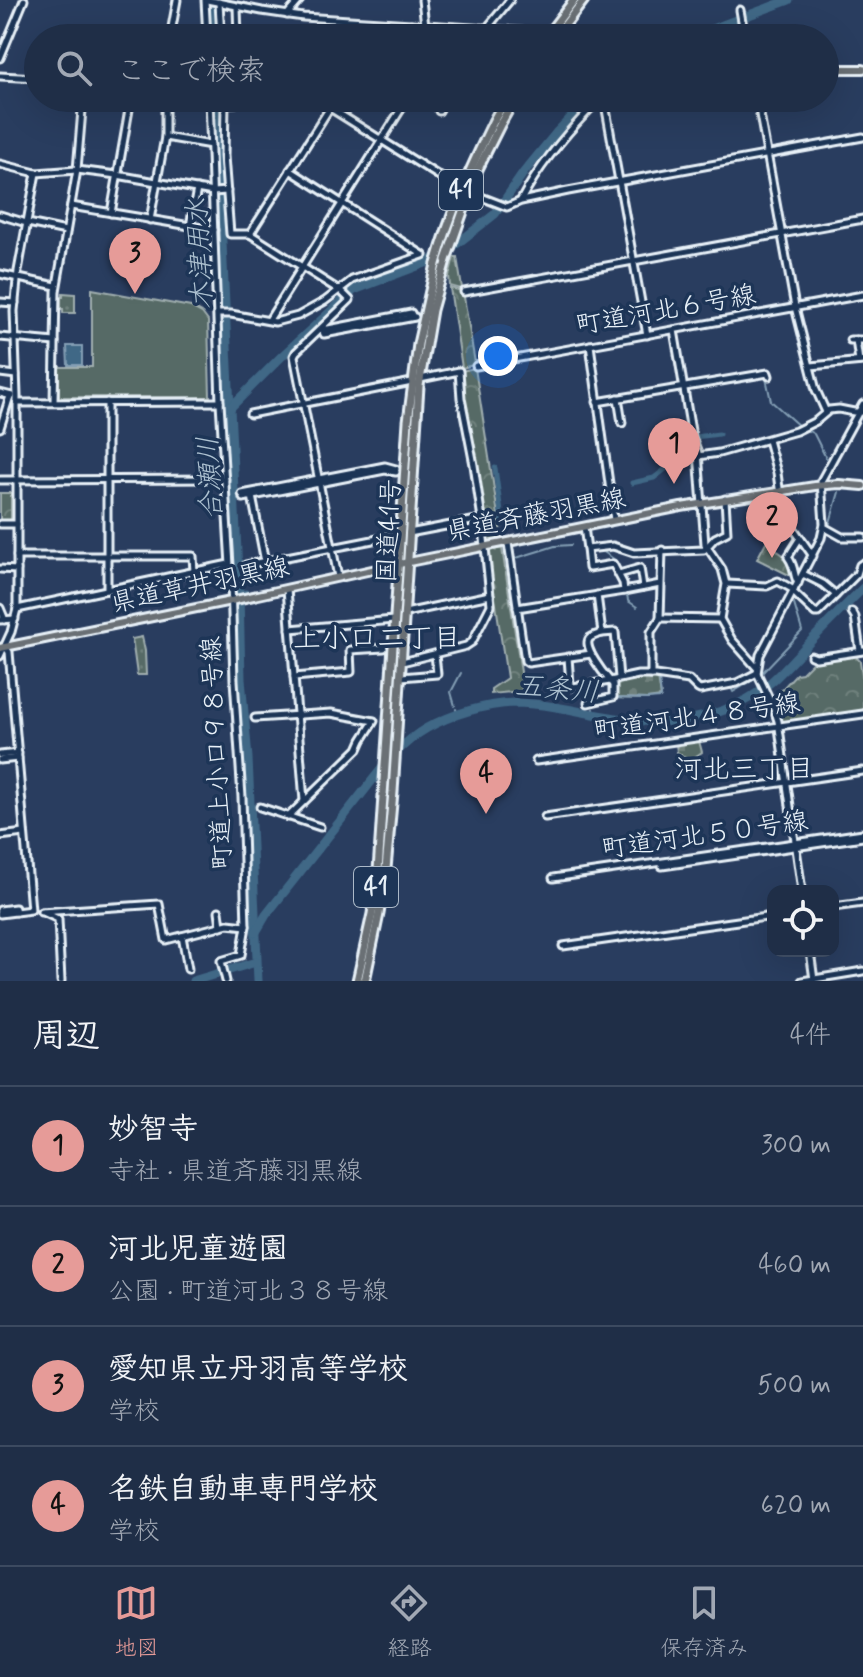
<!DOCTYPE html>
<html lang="ja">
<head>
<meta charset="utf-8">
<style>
  body { margin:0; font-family:Mynerve,"Klee One",sans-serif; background:#2c3a52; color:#f1f3f6 }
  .controls { position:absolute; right:24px; bottom:24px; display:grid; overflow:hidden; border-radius:16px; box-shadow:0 8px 32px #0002 }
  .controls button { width:72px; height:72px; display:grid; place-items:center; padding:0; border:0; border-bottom:2px solid #3c4a60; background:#1f2e47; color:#f1f3f6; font:40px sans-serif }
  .you { position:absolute; left:498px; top:356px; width:28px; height:28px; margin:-20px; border:6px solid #fff; border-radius:50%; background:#1a73e8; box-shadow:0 0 0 12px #1a73e833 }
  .badge { display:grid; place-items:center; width:52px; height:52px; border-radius:50%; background:#e69b98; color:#111; font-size:26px; font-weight:700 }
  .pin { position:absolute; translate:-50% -66px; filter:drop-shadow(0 2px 4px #0008) }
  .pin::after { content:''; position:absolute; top:42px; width:28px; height:24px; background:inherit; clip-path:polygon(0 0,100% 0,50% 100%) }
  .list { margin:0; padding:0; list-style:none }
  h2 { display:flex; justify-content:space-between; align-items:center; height:104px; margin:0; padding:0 32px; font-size:34px }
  h2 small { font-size:26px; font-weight:400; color:#a1a8b4 }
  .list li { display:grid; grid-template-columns:52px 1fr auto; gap:24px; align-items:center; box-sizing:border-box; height:120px; padding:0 32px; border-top:2px solid #3c4a60 }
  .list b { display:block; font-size:30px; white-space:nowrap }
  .list p { margin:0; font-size:26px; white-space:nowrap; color:#a1a8b4 }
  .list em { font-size:26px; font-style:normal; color:#a1a8b4 }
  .icon { flex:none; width:44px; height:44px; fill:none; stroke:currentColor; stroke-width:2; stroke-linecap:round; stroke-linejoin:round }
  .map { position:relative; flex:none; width:863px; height:981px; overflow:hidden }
  .search { position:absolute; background:#1f2e47; box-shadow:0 8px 32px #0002; left:24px; right:24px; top:24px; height:88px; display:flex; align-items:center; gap:20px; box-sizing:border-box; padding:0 28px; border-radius:44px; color:#a1a8b4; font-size:30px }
  .sheet { height:584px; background:#1f2e47 }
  nav { display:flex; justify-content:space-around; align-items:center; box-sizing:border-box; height:112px; border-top:2px solid #3c4a60; background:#1f2e47; font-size:22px; color:#a1a8b4 }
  nav a { display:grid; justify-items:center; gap:4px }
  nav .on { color:#e69b98 }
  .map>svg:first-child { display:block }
</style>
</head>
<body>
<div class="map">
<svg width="863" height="981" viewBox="0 0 863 981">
  <defs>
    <pattern id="cemetery-stones" width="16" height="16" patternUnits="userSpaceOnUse" patternTransform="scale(2)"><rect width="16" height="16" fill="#576b66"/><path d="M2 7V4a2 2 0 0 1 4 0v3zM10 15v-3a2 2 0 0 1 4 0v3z" fill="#6f817d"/></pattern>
    <pattern id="park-crowns" width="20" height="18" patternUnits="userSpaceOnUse" patternTransform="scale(2)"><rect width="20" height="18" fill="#576b66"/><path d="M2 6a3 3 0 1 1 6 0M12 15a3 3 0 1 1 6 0" fill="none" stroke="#6f817d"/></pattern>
    <pattern id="garden-dots" width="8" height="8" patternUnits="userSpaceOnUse" patternTransform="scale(2)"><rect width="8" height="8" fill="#576b66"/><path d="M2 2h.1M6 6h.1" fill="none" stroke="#6f817d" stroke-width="1.8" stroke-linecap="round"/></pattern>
  </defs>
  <rect width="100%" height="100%" fill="#293d5f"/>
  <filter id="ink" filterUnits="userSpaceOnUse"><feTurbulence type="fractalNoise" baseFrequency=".0125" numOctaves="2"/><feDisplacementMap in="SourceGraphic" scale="16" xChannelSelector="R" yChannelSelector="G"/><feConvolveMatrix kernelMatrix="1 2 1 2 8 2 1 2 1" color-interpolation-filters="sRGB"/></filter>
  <g filter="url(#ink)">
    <path fill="#576b66" stroke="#a0aeaf" stroke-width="2" d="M92 289 191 307 202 313 208 321 210 397H59V367H92Z"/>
    <g fill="url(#cemetery-stones)" stroke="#a0aeaf" stroke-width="2">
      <path d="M638 676 658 677 661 697 647 699 614 698 615 685 618 680Z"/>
      <path d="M699 741 702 752 693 758 687 759 677 752 676 744Z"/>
    </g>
    <g fill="url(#park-crowns)" stroke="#a0aeaf" stroke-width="2">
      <path d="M454 257H457L462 288 461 289 450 286 449 276Z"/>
      <path d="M450 288 463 291 475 363 473 365 462 368Z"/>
      <path d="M475 368 502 540 487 543 478 475 463 398 461 371Z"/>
      <rect x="0" y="493" width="11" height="29"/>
      <path d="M771 541 779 552 789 559 787 562 791 576 757 559 766 542Z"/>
      <path d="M502 548 521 672 522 691 491 694V689L507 678 488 551Z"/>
      <path d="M859 654 857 658 860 661 863 682V710L781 722 780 721 772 700 796 674 802 673 814 661Z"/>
    </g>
    <g fill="url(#garden-dots)" stroke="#a0aeaf" stroke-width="2">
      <path d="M63 293 75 294V313H63V309H61V297H63Z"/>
      <path d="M142 637 145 651 146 675H137L132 639Z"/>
    </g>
    <path fill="#3f6786" stroke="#839eb4" stroke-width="2" d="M67 346H82V365H68Z"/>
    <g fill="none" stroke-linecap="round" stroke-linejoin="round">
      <g stroke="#839eb4" stroke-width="2">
        <path d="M766 378 771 401 800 427"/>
        <path d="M805 429 814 434 828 462"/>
        <path d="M829 526 839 492"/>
        <path d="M601 550 615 560 624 579"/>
        <path d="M513 559 555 546 571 545"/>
        <path d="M627 593 628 601 637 607"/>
        <path d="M483 629 495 606 490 569"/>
        <path d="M761 674 802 631 794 604"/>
        <path d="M665 679 687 682 692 687"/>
        <path d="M715 690 731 687 733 692 755 679"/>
        <path d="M615 698 647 699 661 698 659 678"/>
        <path d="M455 706 451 692 461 673"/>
        <path d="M456 709 457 715"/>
        <path d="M591 713 593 709"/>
      </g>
      <g stroke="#3f6786" stroke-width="5">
        <path d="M695 437 719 434"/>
        <path d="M495 468 502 520"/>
        <path d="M632 483 654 478 672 464 690 438"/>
        <path d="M485 521 487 536"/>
        <path d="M233 595 246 592"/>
      </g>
      <g stroke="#3f6786" stroke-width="9">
        <path d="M211 0 213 38"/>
        <path d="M688 38 789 0"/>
        <path d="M215 98 239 593 241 679 248 758 258 981"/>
        <path d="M230 408 283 355 354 290 428 262 458 243 495 214 524 172 556 133 590 98"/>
        <path d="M256 932 266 915C296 877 326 839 356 801 377 775 397 745 427 728 452 714 486 704 514 703 545 703 574 711 604 716 651 725 697 725 740 703 768 690 787 666 808 644 826 625 845 606 863 588"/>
        <path d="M193 981 256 962"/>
      </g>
      <g stroke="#e8f1f8" stroke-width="11">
        <g id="minor">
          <path d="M205 0 207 38"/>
          <path d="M207 0 262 11 303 17 548 33"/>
          <path d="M422 0 425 25"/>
          <path d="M219 2 221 38"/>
          <path d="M237 7 238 38"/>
          <path d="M740 10 745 38"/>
          <path d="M287 15 300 0"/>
          <path d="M411 24 413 38"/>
          <path d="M487 28 510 0"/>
          <path d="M170 38 177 0"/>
          <path d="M374 38 383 23"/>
          <path d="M479 38 481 28"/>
          <path d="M0 58 24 0"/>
          <path d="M0 76 38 78"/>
          <path d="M209 98 220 402 231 582 234 680 242 797 246 926 241 955 221 961 226 981"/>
          <path d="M242 98 236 103 225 104 224 156 230 234H250L342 292 350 300 296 352 294 356 338 577"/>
          <path d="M314 98 455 186"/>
          <path d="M757 98 795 307 816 390 826 412"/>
          <path d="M605 104 647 335"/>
          <path d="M439 111 446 98"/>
          <path d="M165 137 211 145"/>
          <path d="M0 164 36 173 77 170 117 175 213 192 227 191"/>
          <path d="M476 195 507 207 521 201 568 191 863 137"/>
          <path d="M521 200C539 166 564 136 591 108L595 106 636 98"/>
          <path d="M71 206 214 230"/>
          <path d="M111 213 131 98"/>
          <path d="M0 215 23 222 66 231"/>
          <path d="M150 220 165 137V98"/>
          <path d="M190 226 197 189"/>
          <path d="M250 234 336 98"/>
          <path d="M0 274 56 286"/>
          <path d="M464 292 863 219"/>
          <path d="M0 302 15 303"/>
          <path d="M218 314H231L275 322 298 316 325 301 352 280 423 255 290 170"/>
          <path d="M269 320 408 98"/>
          <path d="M322 329 324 334 415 317"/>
          <path d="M323 330 411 313 413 317"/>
          <path d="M674 330 692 437 698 453 705 544 722 569 726 584 720 619 732 640 757 668"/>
          <path d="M0 337 55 342"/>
          <path d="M850 340H863"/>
          <path d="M856 340 859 361"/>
          <path d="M590 345 614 520"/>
          <path d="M476 366 863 295"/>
          <path d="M811 366 863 361"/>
          <path d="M0 373 16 375"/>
          <path d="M0 393 12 396"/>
          <path d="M618 398 622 423"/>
          <path d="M54 402 56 291 77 170 83 98"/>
          <path d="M107 402V590"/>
          <path d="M597 402 768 373 769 376"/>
          <path d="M17 403 220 402"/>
          <path d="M250 414 412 382"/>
          <path d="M0 428 10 396"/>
          <path d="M768 440 777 473 781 503 789 522 813 556"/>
          <path d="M698 456 719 453 796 431 816 421 829 410 839 409 854 412H863"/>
          <path d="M0 480 225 479"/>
          <path d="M242 494 385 466 396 469"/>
          <path d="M252 496 265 562"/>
          <path d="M243 498 385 470 396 472"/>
          <path d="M0 524H17"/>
          <path d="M584 527 587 549 613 546 634 553 704 550 715 538 727 532 725 499"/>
          <path d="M824 527 842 537H863"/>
          <path d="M409 533 482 519"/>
          <path d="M508 543 525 661 528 663 591 654"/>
          <path d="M17 556H193L194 572"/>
          <path d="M246 565 393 536"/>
          <path d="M0 569 17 570"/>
          <path d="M619 574 640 568 643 587"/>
          <path d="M803 574 823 584 836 595 857 574 860 565 863 563"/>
          <path d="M798 583C793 575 796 568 788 557L800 538"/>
          <path d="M727 584 767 586 778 581 794 590"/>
          <path d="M287 589 304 801"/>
          <path d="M624 591 660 584"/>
          <path d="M793 592 815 613H818L836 595"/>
          <path d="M597 595 602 633 615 632 619 678"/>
          <path d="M0 608 5 620"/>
          <path d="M517 608 624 591 623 583 613 564 589 568 587 549"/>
          <path d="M17 609 229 564"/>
          <path d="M852 612 855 617 860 651"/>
          <path d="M405 613 490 595"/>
          <path d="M660 618 720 619"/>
          <path d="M0 620 15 619"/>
          <path d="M290 629 394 620"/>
          <path d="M602 633C599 634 591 636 589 639 583 648 604 674 610 681L638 675H655L689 680 698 689 700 690 737 683 757 673"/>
          <path d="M0 656 11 632 17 609V396L14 311 18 271 36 173"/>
          <path d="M811 656 816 658 863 651"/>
          <path d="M568 657 570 685 573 687 610 681 613 685V697L588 703"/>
          <path d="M402 662 466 646 472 642 491 605 482 519 474 465 461 398 459 371 420 379"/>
          <path d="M651 675V632L660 618 662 550"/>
          <path d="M294 677 351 672 350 650 384 648"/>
          <path d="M401 677 437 674 435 654"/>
          <path d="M255 718 331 713 374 721 362 740 358 749 288 817"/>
          <path d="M0 755 18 753"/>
          <path d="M0 760 18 758"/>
          <path d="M536 761 863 714"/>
          <path d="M260 807 320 827"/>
          <path d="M545 817 863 771"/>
          <path d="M0 836 24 833"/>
          <path d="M662 866 863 837"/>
          <path d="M553 878 863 833"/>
          <path d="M802 891 778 721 774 709 757 673 760 655 821 538 824 524 821 481 863 404"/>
          <path d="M833 907 863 903"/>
          <path d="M0 910 15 908 16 912"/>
          <path d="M219 911 221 926"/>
          <path d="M41 912 159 904 166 940 228 924 246 926"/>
          <path d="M43 912 58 919 61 981"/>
          <path d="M0 914 31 910 9 652 6 648"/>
          <path d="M182 936 188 969"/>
          <path d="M563 946 773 916"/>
          <path d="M810 951 814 980"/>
          <path d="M802 981 863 971"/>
        </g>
      </g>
      <g stroke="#e8f1f8" stroke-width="12">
        <g id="major">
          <path d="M555 34 587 38"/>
          <path d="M825 69H863"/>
          <path d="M0 648 231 601 399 564 681 507 815 486 839 484 863 486"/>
        </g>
      </g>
      <g stroke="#e8f1f8" stroke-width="13">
        <g id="highway">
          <path d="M545 38 574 0"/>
          <path d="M555 38 584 0"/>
          <path d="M494 120 506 98"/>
          <path d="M501 123 515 98"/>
          <path d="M357 981 372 914 378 871 408 421 418 344 436 264"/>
          <path d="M365 981 379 914 386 869 393 792 419 386 432 310 446 260"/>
        </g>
      </g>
      <use href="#minor" stroke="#1d3557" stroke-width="5"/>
      <use href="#major" stroke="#6a7074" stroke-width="6"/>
      <use href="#highway" stroke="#6a7074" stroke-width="7"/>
      <g stroke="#e8f1f8" stroke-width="13" stroke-linecap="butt">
        <g id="highway-bridge">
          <path d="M446 260 478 169 501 123"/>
          <path d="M436 264C450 213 471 167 494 120"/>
        </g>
      </g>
      <use href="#highway-bridge" stroke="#6a7074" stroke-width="7"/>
    </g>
  </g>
  <g text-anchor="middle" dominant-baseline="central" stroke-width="7" stroke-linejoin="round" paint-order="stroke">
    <g fill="#1d3557" stroke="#abb9c8" stroke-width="2">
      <rect x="439" y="170" width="44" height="40" rx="6"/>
      <rect x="354" y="867" width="44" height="40" rx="6"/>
    </g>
    <g font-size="24" font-weight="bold" fill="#e8f1f8">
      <text x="461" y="190">41</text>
      <text x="376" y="887">41</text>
    </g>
    <g font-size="26" fill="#e8f1f8" stroke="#1d3557">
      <text transform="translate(666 311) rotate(-10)">町道河北６号線</text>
      <text transform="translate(536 516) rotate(-11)">県道斉藤羽黒線</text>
      <text transform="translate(390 531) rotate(-87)">国道41号</text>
      <text transform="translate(200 586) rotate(-12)">県道草井羽黒線</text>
      <text transform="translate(697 718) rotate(-8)">町道河北４８号線</text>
      <text transform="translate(218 753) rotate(-93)">町道上小口９８号線</text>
      <text transform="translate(705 836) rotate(-8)">町道河北５０号線</text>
    </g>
    <g font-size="28" font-style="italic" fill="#adc1d0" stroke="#1d3557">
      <text transform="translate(201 254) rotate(-93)">木津用水</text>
      <text transform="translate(211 478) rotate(-93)">合瀬川</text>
      <text transform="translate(557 690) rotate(5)">五条川</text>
    </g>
    <g font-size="28" fill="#e8f1f8" stroke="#1d3557">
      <text x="377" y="639">上小口二丁目</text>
      <text x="744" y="770">河北三丁目</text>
    </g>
  </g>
</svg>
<div class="controls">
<button><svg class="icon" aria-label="locate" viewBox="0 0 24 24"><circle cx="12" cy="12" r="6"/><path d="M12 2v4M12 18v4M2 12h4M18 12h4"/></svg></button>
</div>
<div class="you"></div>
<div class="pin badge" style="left:674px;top:484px">1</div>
<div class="pin badge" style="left:772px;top:558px">2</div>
<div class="pin badge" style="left:135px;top:294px">3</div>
<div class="pin badge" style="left:486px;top:814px">4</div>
<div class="search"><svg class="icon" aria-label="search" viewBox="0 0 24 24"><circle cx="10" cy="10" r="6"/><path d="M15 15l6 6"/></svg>ここで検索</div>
</div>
<section class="sheet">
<h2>周辺<small>4件</small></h2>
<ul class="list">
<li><span class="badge">1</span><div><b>妙智寺</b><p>寺社 · 県道斉藤羽黒線</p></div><em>300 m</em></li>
<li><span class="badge">2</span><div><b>河北児童遊園</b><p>公園 · 町道河北３８号線</p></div><em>460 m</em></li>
<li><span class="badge">3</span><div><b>愛知県立丹羽高等学校</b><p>学校</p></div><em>500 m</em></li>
<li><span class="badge">4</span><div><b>名鉄自動車専門学校</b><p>学校</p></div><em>620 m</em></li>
</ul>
</section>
<nav>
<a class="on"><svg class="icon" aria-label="map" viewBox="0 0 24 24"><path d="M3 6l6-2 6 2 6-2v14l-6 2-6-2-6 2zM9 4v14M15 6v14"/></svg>地図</a>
<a><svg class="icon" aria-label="directions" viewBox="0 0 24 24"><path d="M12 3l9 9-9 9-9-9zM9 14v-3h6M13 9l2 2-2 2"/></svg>経路</a>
<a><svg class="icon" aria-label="saved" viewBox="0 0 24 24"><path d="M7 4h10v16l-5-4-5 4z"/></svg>保存済み</a>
</nav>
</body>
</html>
